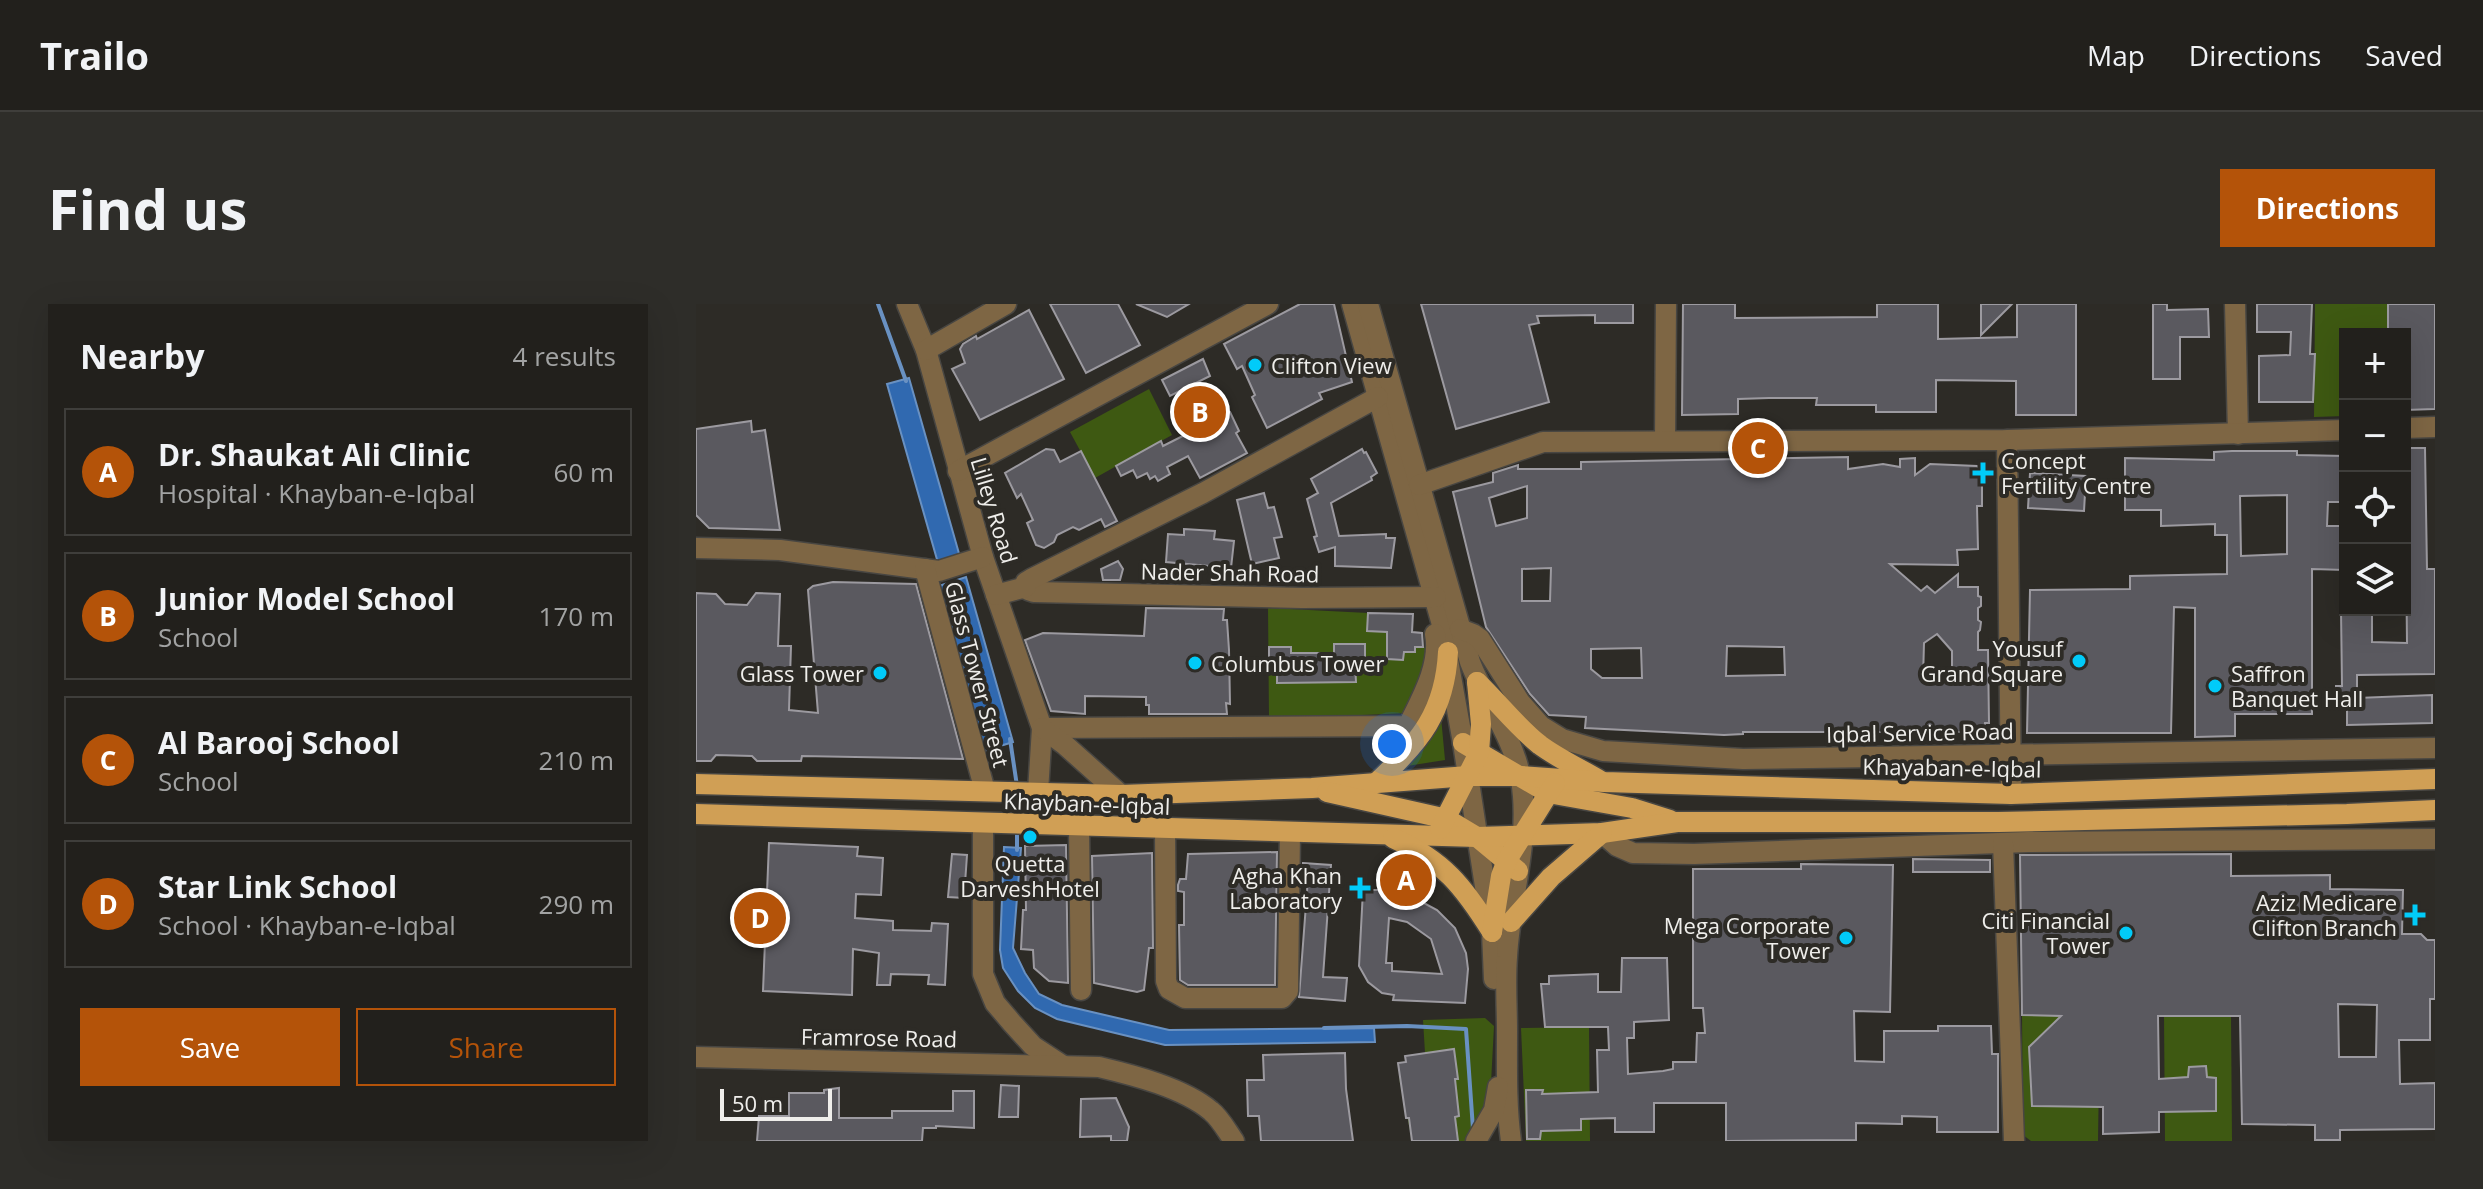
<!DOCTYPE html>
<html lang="en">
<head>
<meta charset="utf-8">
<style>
  body { margin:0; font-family:"Open Sans",sans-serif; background:#2e2d29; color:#f1f3f6 }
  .controls { position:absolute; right:24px; top:24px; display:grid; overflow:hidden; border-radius:0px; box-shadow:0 8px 32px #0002 }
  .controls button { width:72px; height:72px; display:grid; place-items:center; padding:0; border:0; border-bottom:2px solid #3f3e3b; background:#22201c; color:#f1f3f6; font:40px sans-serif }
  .scale { position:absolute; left:24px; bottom:20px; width:112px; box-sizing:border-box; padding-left:8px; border:4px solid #efeeeb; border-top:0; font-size:22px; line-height:28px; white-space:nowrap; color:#efeeeb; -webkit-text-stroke:6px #2d2b26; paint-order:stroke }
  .you { position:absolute; left:696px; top:440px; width:28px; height:28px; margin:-20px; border:6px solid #fff; border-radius:50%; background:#1a73e8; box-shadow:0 0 0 12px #1a73e833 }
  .badge { display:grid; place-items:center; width:52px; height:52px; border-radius:50%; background:#b45309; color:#fff; font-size:26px; font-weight:700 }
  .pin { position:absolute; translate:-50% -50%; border:4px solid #fff; box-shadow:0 2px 8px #0006 }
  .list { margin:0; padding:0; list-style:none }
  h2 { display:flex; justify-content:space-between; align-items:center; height:104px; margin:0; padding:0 32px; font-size:34px }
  h2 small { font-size:26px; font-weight:400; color:#a2a3a3 }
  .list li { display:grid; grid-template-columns:52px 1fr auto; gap:24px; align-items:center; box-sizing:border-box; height:128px; margin:0 16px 16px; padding:0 16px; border:2px solid #3f3e3b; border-radius:0px }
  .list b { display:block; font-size:30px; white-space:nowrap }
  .list p { margin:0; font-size:26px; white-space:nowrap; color:#a2a3a3 }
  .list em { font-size:26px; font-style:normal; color:#a2a3a3 }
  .actions { display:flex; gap:16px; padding:24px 32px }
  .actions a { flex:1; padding:18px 0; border:2px solid #b45309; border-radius:0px; text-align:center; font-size:28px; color:#b45309 }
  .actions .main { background:#b45309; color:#fff }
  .icon { flex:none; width:44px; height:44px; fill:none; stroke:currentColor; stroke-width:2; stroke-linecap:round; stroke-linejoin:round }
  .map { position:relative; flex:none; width:1739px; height:837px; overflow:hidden; border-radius:0px }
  header { display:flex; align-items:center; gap:48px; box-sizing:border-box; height:112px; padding:0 40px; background:#22201c; border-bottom:2px solid #3f3e3b }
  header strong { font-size:38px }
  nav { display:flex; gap:44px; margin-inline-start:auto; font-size:28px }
  .intro { display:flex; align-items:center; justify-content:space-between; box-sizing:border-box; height:192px; padding:0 48px }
  h1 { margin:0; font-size:56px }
  .button { padding:20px 36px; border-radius:0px; background:#b45309; color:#fff; font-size:28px; font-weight:700 }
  main { display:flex; gap:48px; padding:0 48px }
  aside { flex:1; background:#22201c; border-radius:0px; box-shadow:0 8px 32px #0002 }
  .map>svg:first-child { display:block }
</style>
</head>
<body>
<header>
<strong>Trailo</strong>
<nav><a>Map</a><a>Directions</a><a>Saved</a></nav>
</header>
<div class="intro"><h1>Find us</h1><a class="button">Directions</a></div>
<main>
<aside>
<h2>Nearby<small>4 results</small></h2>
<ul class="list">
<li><span class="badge">A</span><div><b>Dr. Shaukat Ali Clinic</b><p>Hospital · Khayban-e-Iqbal</p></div><em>60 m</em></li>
<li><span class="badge">B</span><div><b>Junior Model School</b><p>School</p></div><em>170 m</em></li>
<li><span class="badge">C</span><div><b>Al Barooj School</b><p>School</p></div><em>210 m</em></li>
<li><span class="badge">D</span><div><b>Star Link School</b><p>School · Khayban-e-Iqbal</p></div><em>290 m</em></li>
</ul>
<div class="actions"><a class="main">Save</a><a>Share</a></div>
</aside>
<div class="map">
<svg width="1739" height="837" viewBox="0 0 1739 837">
  <rect width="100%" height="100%" fill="#2d2b26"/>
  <g fill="#3e5912">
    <path d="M1619 0H1692V30H1649V112L1618 113Z"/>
    <path d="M453 85 476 131 399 174 374 128Z"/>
    <path d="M572 304 672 309V327L691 328V355L708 347 718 348 719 343H734L713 409 573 415Z"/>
    <path d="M745 413 749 456 711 462Z"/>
    <path d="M1404 710 1402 837H1335L1327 831 1326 711Z"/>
    <path d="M1468 712H1535L1536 837H1469Z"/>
    <path d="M789 714 798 722 794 798 772 837H716L707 791 714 778 704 780 702 759 710 758 709 752 729 749 727 716Z"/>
    <path d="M893 723 894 837H830L825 724Z"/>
  </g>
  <g fill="#3069b0" stroke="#6991c2" stroke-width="2">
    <path d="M213 74 264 253 242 259 191 80Z"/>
    <path d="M270 273 317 438 285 448 237 284Z"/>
    <path d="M308 543 325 544 317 644 329 669 343 690 366 701 473 726 678 724 679 738 469 741 361 715 339 704 322 687 307 664 304 646Z"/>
  </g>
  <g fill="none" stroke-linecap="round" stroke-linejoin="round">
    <g stroke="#6991c2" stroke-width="4">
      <path d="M182 0 210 77"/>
      <path d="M314 435 321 482"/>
      <path d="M321 495V514"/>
      <path d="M321 527V546"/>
      <path d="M628 724 711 722 770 725 777 825"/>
    </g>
  </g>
  <g fill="#5a595f" stroke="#9c9aa0" stroke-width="2" fill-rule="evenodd">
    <path d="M354 0H422L444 41 390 69Z"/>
    <path d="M440 0H493L471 13Z"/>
    <path d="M604 0H638L656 78 623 89 626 95 571 124 556 93 559 91 546 62 541 65 528 40Z"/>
    <path d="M725 0H937V19H899V11L841 12 843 19 833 21 853 98 760 125Z"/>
    <path d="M987 0H1039V14L1181 13V0H1242V35L1321 33V0H1380V111H1320V77L1240 76V108H1180V101H1120L1121 94H1073L1042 95V110L986 111Z"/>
    <path d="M1285 0H1316L1285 31Z"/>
    <path d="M1457 0H1471V6L1512 5 1513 33H1484V75H1457Z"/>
    <path d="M1561 0H1616L1614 50H1619L1617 98H1563V52L1594 51 1595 28H1561Z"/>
    <path d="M1692 0H1739V105L1709 106V30H1692Z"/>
    <path d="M333 6 368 75 284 116 256 65 269 59 264 45 267 40 280 32 281 35Z"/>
    <path d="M507 55 514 72 474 92 466 76Z"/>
    <path d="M534 108 543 127 540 129 551 149 504 174 492 152 471 163 474 170 462 177 459 172 454 175 451 169 441 174 437 166 425 172 420 162 465 137 467 142Z"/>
    <path d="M55 117 56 128 69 126 84 226 13 224 0 211V125Z"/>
    <path d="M1709 144H1729L1731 265H1739V370L1661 371V394L1736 391V419L1651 421V403H1640V382H1646L1645 306H1676V338L1711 339Z"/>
    <path d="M350 145 358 146 364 158 385 147 421 217 409 223 405 215 383 226 377 223 361 231 358 238 348 244 340 241 331 219 337 216 325 190 321 194 309 169Z"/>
    <path d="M666 145 668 149 670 148 681 169 675 173 676 176 635 199 643 232 690 230V234H699L695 264 639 262V243L623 248 618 233 621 232 611 195 622 189 615 175Z"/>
    <path d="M1536 147H1601V151L1649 152V198H1632L1631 222H1649V266L1616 265V410H1539V432L1499 433V304L1478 303 1475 429H1331L1334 286 1434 285V272L1531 270V231H1519V220L1465 222V206H1429V154L1518 156V148ZM1591 191V250L1545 252 1544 192Z"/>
    <path d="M1152 153V165L1187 160 1204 163V155L1219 154V171L1234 160 1281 162 1286 170V202H1281L1282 245 1261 246 1262 261 1194 260 1225 287 1231 282 1239 289 1262 270V283H1282V292L1285 293V302L1282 304V316L1285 318 1284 326 1282 328V346H1292L1293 419H1289L1288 428H1047V430L1028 431 889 424 890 413 853 411 834 390 790 323 757 188 797 178V169L822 161V165H885V158ZM831 182V214L800 222 793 194ZM855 264 854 297H826V265ZM1241 330 1256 347V375H1227L1228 339ZM1031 342 1088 343 1089 371 1030 372ZM945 344 946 374H906L895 365V345Z"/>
    <path d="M1334 169 1390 172 1388 207 1332 204Z"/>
    <path d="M568 189 572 204 578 203 586 233 578 234 583 254 556 260 541 196Z"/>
    <path d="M488 225 519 227 518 235 538 237 535 264 470 258 472 230 488 231Z"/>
    <path d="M422 257 427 265 424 276H407L405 265Z"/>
    <path d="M137 278 220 280 267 455 106 452 105 457H61L56 452 20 451 15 457H0V289L20 290 29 300 51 301 60 289 84 290 82 342H95L93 406 122 409 112 286 117 282Z"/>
    <path d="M450 304 528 305 527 316H531L533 346 534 400 530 399 531 410H453V401H450V393L389 392V410L355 407 329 336 347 329 448 332Z"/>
    <path d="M672 309 717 310 716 328 726 329 727 343H719V348H708L707 356 691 355V328L671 327Z"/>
    <path d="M638 340H669V359H659L660 378 581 379V370H573V343H595V349H638Z"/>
    <path d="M73 539 162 543 161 552 187 554 185 591 160 590 159 614 197 617V626L235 627 236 619 252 620 249 681 232 680 233 671 195 670 194 681H181L183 649 157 645 156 691 67 687Z"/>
    <path d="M370 541 372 679 353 677 338 664 337 646 325 645 327 606H330L329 542Z"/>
    <path d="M581 548 579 681H492L484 676 483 621H488V588L482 587V581L484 575H490L492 550Z"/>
    <path d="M456 549 457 644H453L448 686 441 688 398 679 396 552Z"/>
    <path d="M256 550 271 551 268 594 252 593Z"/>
    <path d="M1535 550V572L1634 571V585L1707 586 1706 630H1725L1731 636H1739V695H1734V736H1703L1704 780 1739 779V825L1644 826V836H1619V821L1546 820 1544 712H1462L1463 775 1492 773 1493 763 1510 762 1511 773 1520 774V807L1463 808V828L1407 830V803L1336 802 1333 743 1365 712 1326 711 1324 551ZM1642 700 1681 701 1680 753H1643Z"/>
    <path d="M1217 555 1294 556V568H1217Z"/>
    <path d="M607 559 635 561 627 673 651 674 649 697 603 693 612 574H606Z"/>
    <path d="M1105 560 1197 561 1194 708 1158 707 1159 757 1188 758V727H1242V722H1295L1296 750H1302V828H1241V813L1206 812V820L1160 819V836L1030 837V799H958V828H919V814L885 815V826L845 827 844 835H831L830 786H847L846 790 902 788 901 746H913L912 723H849L845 680H853V672L902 670V688H925L926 654H971L973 716 938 718V734H931L932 770 967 767 977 765V758H1000L1001 729H1009L1007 704H997V565H1105Z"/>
    <path d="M667 586H694V592L726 598 741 606 759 624 770 649 772 665 769 699 697 696 698 691 686 689 672 678 663 662ZM693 614 711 618 735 635 746 670 696 667V659H690Z"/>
    <path d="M758 745 762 775H759L763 812 759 813 762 837H716L713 814H710L702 759 710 758 709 752Z"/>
    <path d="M649 749 650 785 657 837H565L563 812H552L551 776H568L567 751Z"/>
    <path d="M305 781 323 782 322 813H303Z"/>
    <path d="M143 784V814H196V807H257V787H278V824L240 822V824H227L226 837H61L63 812H93V789H128V786Z"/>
    <path d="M420 794 433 823 431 837H415V832L384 833 385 795Z"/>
  </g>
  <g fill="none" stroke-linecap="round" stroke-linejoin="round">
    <g stroke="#484642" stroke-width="23">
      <g id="minor">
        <path d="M211 0 230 46 287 253 346 424 342 488"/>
        <path d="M656 0 745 317 767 439 796 628 798 675"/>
        <path d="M672 0 774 358C789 398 818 433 825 476 835 535 814 595 811 653 809 678 811 702 811 727 811 764 810 800 815 837"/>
        <path d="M1539 0 1542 130"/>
        <path d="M230 46 310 0"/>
        <path d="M1709 124 1739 123"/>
        <path d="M1311 136 1315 490"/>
        <path d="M969 137 970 0"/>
        <path d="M262 167 572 0"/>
        <path d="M723 181 847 138 1311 136 1649 126"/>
        <path d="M0 244 84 246 243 267 287 253"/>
        <path d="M229 265 289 487"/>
        <path d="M330 283 332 286 338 288 606 294 740 293"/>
        <path d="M300 291 330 283V278L335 275 507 189 682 93"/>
        <path d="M764 325 777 330 784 335 824 398 845 422 866 435 907 447 1047 455 1739 444"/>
        <path d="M346 424 712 422C725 395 745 361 739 330"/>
        <path d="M346 424 369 441 425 491"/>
        <path d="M287 520V670L299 699 316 719 337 742 366 761"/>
        <path d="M383 523 385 686"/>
        <path d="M469 525 470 677 473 685 489 694H586L592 687 594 528"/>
        <path d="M906 529 921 542 937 549 998 550 1332 538 1739 535"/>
        <path d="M1307 539 1318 837"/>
        <path d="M0 753 403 763C437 771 488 784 515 807 524 814 531 827 538 837"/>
        <path d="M780 837 798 806 802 783"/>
      </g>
    </g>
    <g stroke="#484642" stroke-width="23">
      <g id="major">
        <path d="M781 378C802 398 821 423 844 441 863 455 885 465 905 477"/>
        <path d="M767 439 852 489 936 504 974 516"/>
        <path d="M681 478C724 438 749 408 752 348"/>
        <path d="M0 480 425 491 616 484 772 472H825L908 478 1315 490 1739 475"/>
        <path d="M631 488 751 515 781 533 822 567"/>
        <path d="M0 510 781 533 906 529 981 518H1302L1651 510 1739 506"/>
        <path d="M744 525 783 449 785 420 781 378"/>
        <path d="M697 534C747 556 768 583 796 628"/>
        <path d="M815 618 855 573 906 529"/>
        <path d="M796 628 805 572 811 556 859 479"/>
      </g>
    </g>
    <use href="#minor" stroke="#7e6644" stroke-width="20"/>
    <use href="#major" stroke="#d09f55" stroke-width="20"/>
  </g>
  <g fill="#01cbf9" stroke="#2d2b26" stroke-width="3">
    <circle cx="559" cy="61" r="8"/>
    <path d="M1283 157h8v8h8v8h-8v8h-8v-8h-8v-8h8z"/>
    <circle cx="1383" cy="357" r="8"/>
    <circle cx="499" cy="359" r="8"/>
    <circle cx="184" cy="369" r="8"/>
    <circle cx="1519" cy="382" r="8"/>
    <circle cx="334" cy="533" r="8"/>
    <path d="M660 572h8v8h8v8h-8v8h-8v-8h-8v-8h8z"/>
    <path d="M1715 599h8v8h8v8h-8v8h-8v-8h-8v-8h8z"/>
    <circle cx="1430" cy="629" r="8"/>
    <circle cx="1150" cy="634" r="8"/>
  </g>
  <g text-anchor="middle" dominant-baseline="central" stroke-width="8" stroke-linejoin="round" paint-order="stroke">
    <g font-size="22" fill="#efeeeb" stroke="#2d2b26" text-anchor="end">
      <text x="575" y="61" text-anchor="start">Clifton View</text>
      <text x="1305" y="156" text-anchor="start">Concept<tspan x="1305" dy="25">Fertility Centre</tspan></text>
      <text x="1367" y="344">Yousuf<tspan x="1367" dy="25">Grand Square</tspan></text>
      <text x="515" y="359" text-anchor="start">Columbus Tower</text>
      <text x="168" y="369">Glass Tower</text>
      <text x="1535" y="369" text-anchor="start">Saffron<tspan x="1535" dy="25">Banquet Hall</tspan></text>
      <text x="334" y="559" text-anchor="middle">Quetta<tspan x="334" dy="25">DarveshHotel</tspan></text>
      <text x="646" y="571">Agha Khan<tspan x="646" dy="25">Laboratory</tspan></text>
      <text x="1701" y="598">Aziz Medicare<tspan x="1701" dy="25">Clifton Branch</tspan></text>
      <text x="1414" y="616">Citi Financial<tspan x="1414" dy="25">Tower</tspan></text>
      <text x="1134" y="621">Mega Corporate<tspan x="1134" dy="25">Tower</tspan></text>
    </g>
    <g font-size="22" fill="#efeeeb" stroke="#2d2b26">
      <text transform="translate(299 206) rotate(73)">Lilley Road</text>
      <text transform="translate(534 268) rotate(1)">Nader Shah Road</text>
      <text transform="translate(282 370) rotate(75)">Glass Tower Street</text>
      <text transform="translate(1224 428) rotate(-1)">Iqbal Service Road</text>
      <text transform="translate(1256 463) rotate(1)">Khayaban-e-Iqbal</text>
      <text transform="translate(391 499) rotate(2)">Khayban-e-Iqbal</text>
      <text transform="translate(183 733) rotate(1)">Framrose Road</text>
    </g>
  </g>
</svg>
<div class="controls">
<button>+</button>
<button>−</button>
<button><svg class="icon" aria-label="locate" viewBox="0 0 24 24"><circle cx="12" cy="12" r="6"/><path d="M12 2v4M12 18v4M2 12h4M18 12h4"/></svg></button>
<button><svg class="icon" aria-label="layers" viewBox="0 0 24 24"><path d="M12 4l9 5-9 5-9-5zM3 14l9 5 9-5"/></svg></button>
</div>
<div class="scale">50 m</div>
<div class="you"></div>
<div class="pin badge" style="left:710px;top:576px">A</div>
<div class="pin badge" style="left:504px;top:108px">B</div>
<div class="pin badge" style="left:1062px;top:144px">C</div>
<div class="pin badge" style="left:64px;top:614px">D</div>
</div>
</main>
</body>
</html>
